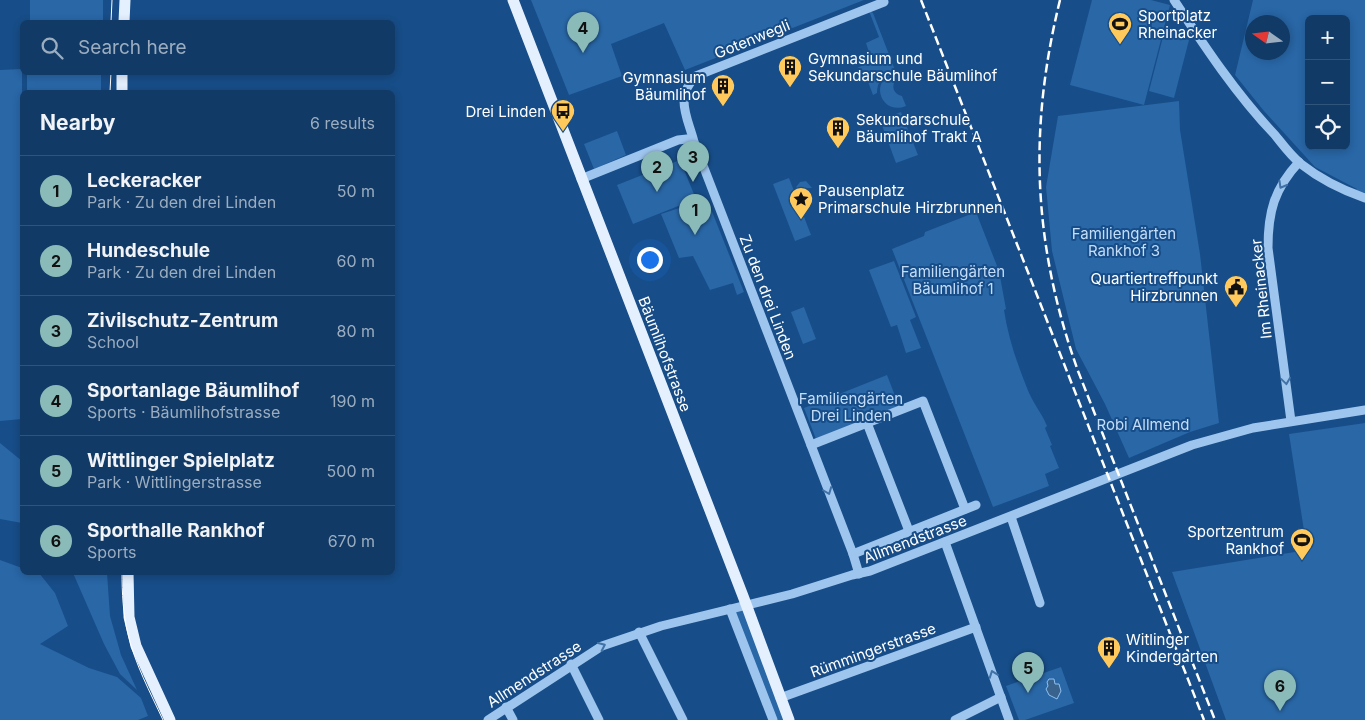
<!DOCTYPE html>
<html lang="en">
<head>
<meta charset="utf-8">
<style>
  body { margin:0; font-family:Inter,sans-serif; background:#1a416c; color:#f1f3f6 }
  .controls { position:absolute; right:15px; top:15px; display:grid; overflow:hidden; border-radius:8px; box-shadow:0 2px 8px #0003 }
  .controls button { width:45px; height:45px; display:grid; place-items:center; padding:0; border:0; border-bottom:1px solid #30547a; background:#113a66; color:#f1f3f6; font:25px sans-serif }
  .compass { position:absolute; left:1245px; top:15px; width:45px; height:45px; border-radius:50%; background:#113a66; box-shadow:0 2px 8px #0003; rotate:284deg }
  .you { position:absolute; left:649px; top:259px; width:18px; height:18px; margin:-12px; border:4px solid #fff; border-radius:50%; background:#1a73e8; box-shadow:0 0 0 8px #1a73e833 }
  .badge { display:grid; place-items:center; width:32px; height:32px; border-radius:50%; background:#8bbbb9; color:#111; font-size:16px; font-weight:700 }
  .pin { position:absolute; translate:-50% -41px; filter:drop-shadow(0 1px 2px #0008) }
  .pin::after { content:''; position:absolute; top:26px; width:18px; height:15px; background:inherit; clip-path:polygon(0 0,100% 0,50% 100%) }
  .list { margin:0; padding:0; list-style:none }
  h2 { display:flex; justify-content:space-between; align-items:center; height:65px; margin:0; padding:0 20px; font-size:21px }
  h2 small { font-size:16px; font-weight:400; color:#9cadbf }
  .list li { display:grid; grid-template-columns:32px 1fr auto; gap:15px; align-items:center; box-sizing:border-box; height:70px; padding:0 20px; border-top:1px solid #30547a }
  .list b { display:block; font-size:19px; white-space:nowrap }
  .list p { margin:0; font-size:16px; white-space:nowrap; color:#9cadbf }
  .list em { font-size:16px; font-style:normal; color:#9cadbf }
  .icon { flex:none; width:28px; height:28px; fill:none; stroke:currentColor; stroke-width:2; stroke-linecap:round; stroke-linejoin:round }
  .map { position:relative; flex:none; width:1365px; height:720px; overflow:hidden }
  .search { position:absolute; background:#113a66; box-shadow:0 2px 8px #0003; left:20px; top:20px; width:375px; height:55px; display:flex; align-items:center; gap:12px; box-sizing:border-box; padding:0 18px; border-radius:8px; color:#9cadbf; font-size:19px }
  .panel { position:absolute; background:#113a66; box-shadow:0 2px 8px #0003; left:20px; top:90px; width:375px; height:485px; border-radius:8px }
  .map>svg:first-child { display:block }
</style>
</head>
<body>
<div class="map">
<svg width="1365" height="720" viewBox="0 0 1365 720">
  <rect width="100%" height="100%" fill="#174d88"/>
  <g fill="#2967a7" fill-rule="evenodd">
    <rect x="30" y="0" width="73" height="22"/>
    <path d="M531 0H864L685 70 664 23 611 44 622 76 569 95Z"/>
    <path d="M1092 0H1151L1170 5 1144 105 1070 85Z"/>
    <path d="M1253 0H1365V193L1356 190 1357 189 1315 167 1264 111 1235 75ZM1309 19H1346V146H1309ZM1252 22H1282V52H1252Z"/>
    <path d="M869 11 873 13 895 70C884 73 877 81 877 93L873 95 864 71 857 68 872 61 866 43 879 37Z"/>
    <path d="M1164 33 1189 40 1174 98 1149 91Z"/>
    <path d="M22 69V419L0 421V70Z"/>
    <rect x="27" y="73" width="74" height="19"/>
    <path d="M893 73 896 79C891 86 893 94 902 96L906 106C883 116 868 83 893 73Z"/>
    <path d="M1179 101 1180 130 1200 254 1219 423 1190 432 1129 458 1105 404 1076 349 1052 251 1046 187 1058 116Z"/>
    <path d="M901 112 918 155 896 163 880 120Z"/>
    <path d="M617 131 626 155 594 169 584 144Z"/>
    <path d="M680 160 696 199 633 224 617 185Z"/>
    <path d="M789 178 811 235 795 241 773 184Z"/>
    <path d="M806 181 812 188H806V191L812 197 810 202 807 203 802 201 796 187 800 182Z"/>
    <path d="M707 199 744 292 737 295 733 283 710 290 693 256 679 258 661 214Z"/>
    <path d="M976 212 999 271 1006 309 1004 310C1008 337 1017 363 1027 388 1032 402 1042 413 1047 426L1045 428 1052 445 1050 446 1059 468 1045 474 1049 486 993 507 892 249 924 236 925 232Z"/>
    <path d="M894 261 916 317 910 320 921 348 906 353 897 325 891 327 869 270Z"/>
    <path d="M804 307 816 339 803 344 791 312Z"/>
    <path d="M887 375 899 406 816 439 804 408Z"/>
    <path d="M1365 423V720H1226L1172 572 1307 550 1289 434Z"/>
    <path d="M0 443 22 461V523L0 519Z"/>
    <path d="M0 560 22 568V572L39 573 55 593 68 626 40 644 89 668 117 677 141 698 148 716 138 720H0Z"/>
    <path d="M73 573H107L110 616 121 655 137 690 120 674 104 644Z"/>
    <path d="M746 605 789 720H773L730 609Z"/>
    <path d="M1061 667 1074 703 1025 720H1019L1006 686Z"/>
  </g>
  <path fill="#39628d" stroke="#90c1f1" d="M1049 679H1054L1055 684H1059L1061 691 1057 699 1049 695 1046 689 1048 686 1047 682Z"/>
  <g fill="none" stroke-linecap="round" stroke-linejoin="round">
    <g stroke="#9ec5ee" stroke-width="9">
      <path d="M1174 0C1205 47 1236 94 1275 135 1283 145 1291 156 1301 164 1320 179 1342 190 1365 198"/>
      <path d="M581 179 678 140 687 139 694 142"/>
      <path d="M1291 421 1268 248C1268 212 1274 189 1299 162"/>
      <path d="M867 423 909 531"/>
      <path d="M811 445 923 401 965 509"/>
      <path d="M1011 517 1040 603"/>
      <path d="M945 542 1009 720"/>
      <path d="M853 554 976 505"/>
      <path d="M859 574 853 554 694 142C688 118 674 97 696 76L884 2"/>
      <path d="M730 609 773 720"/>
      <path d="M639 632 683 720"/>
      <path d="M571 664 599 720"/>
      <path d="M780 698 976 627"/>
      <path d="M506 707 513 720"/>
      <path d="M488 720 602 646 661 626 792 594 852 575 870 571 1192 445 1253 428 1365 410"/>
      <path d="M955 720 1001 697"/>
    </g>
    <g stroke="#e5f0ff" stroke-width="11">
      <path d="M513 0 743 596 789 720"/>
      <path d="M124 22 125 0"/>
      <path d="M122 92V72"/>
      <path d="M128 572 129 617 136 646 170 720"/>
    </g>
    <g stroke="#fff" stroke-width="1">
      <path d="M111 22 112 0"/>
      <path d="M110 92 111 72"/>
      <path d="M122 572C122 593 123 614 128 634 135 664 150 692 163 720"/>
    </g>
    <g stroke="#fff" stroke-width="2.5" stroke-dasharray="9 4" stroke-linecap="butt">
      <path d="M921 0 1204 720"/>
      <path d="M1060 0C1028 130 1033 245 1078 371L1215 720"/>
    </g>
  </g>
  <defs><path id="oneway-chevron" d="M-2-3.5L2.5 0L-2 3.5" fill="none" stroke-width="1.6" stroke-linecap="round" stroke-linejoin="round" transform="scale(1.25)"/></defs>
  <g stroke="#4071a7">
    <use href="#oneway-chevron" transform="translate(1282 185) rotate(120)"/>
    <use href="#oneway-chevron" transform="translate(1286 381) rotate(82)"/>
    <use href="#oneway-chevron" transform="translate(828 491) rotate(69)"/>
    <use href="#oneway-chevron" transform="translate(602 646) rotate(-25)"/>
    <use href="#oneway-chevron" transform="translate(993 674) rotate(-110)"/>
  </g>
  <defs>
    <g id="stadium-pin" transform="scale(1.25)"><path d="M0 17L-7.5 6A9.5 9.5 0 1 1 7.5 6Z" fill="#ffc95b" stroke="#174d88"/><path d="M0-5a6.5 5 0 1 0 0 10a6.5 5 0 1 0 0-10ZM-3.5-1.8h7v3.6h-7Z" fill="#111"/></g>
    <g id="building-pin" transform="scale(1.25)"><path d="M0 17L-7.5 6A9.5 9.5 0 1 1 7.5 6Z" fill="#ffc95b" stroke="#174d88"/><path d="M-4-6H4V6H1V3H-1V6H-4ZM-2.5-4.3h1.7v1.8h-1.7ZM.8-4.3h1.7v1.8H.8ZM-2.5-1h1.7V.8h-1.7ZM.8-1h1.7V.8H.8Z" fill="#111"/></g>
    <g id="bus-pin" transform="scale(1.25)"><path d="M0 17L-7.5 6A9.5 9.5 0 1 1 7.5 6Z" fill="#ffc95b" stroke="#174d88"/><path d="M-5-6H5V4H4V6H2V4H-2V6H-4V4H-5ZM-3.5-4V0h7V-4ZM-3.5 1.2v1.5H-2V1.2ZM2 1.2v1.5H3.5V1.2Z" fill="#111"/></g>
    <g id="sight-pin" transform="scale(1.25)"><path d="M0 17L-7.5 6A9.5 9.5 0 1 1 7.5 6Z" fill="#ffc95b" stroke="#174d88"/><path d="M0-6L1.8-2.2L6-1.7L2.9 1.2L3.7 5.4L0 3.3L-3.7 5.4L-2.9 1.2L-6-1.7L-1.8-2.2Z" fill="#111"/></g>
    <g id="civic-pin" transform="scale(1.25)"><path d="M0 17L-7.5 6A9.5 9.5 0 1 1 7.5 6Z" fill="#ffc95b" stroke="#174d88"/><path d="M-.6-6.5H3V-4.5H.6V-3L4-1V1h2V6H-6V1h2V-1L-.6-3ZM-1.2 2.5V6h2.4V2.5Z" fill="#111"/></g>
  </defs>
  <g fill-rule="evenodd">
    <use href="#stadium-pin" x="1120" y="24"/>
    <use href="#building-pin" x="790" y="67"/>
    <use href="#building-pin" x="723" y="86"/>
    <use href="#bus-pin" x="563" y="111"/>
    <use href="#building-pin" x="838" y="128"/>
    <use href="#sight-pin" x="801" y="199"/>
    <use href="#civic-pin" x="1236" y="287"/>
    <use href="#stadium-pin" x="1302" y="540"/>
    <use href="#building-pin" x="1109" y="648"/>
  </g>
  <g text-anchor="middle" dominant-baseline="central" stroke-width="4" stroke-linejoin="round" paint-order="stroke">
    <g font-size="15" fill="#fff" stroke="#174d88" text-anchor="start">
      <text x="1138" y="15">Sportplatz<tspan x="1138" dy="17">Rheinacker</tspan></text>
      <text x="808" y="58">Gymnasium und<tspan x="808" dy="17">Sekundarschule Bäumlihof</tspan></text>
      <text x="706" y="77" text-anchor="end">Gymnasium<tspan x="706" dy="17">Bäumlihof</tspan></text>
      <text x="546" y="111" text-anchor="end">Drei Linden</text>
      <text x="856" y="119">Sekundarschule<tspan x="856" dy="17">Bäumlihof Trakt A</tspan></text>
      <text x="818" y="190">Pausenplatz<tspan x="818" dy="17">Primarschule Hirzbrunnen</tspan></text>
      <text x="1218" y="278" text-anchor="end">Quartiertreffpunkt<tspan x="1218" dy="17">Hirzbrunnen</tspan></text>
      <text x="1284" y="531" text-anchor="end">Sportzentrum<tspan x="1284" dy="17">Rankhof</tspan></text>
      <text x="1126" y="639">Witlinger<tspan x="1126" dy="17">Kindergarten</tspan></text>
    </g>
    <g font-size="15" fill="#fff" stroke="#174d88">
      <text transform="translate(752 39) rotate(-22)">Gotenwegli</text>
      <text transform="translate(1261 289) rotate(-96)">Im Rheinacker</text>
      <text transform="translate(768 297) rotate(69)">Zu den drei Linden</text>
      <text transform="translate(665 354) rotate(69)">Bäumlihofstrasse</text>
      <text transform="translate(915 539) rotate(-21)">Allmendstrasse</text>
      <text transform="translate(873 650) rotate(-20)">Rümmingerstrasse</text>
      <text transform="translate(534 674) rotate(-33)">Allmendstrasse</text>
    </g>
    <g font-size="15" fill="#c4defa" stroke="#174d88">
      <text x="1124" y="233">Familiengärten<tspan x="1124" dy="17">Rankhof 3</tspan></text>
      <text x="953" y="271">Familiengärten<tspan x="953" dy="17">Bäumlihof 1</tspan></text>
      <text x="851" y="398">Familiengärten<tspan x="851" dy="17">Drei Linden</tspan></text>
      <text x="1143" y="424">Robi Allmend</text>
    </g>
  </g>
</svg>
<div class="controls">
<button>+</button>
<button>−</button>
<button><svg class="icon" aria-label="locate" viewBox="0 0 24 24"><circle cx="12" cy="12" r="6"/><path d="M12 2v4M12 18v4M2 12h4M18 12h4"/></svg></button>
</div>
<svg class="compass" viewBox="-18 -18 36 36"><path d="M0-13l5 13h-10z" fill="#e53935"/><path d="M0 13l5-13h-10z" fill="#9cadbf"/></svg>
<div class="you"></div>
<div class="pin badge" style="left:695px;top:235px">1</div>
<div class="pin badge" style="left:657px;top:192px">2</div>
<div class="pin badge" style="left:693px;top:182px">3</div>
<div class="pin badge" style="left:583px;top:53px">4</div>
<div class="pin badge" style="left:1028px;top:693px">5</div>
<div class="pin badge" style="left:1280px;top:711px">6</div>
<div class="search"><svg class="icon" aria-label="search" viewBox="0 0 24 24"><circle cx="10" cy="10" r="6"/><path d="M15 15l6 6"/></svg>Search here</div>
<section class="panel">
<h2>Nearby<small>6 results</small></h2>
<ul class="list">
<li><span class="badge">1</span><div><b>Leckeracker</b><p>Park · Zu den drei Linden</p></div><em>50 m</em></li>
<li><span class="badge">2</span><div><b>Hundeschule</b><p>Park · Zu den drei Linden</p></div><em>60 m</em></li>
<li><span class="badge">3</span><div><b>Zivilschutz-Zentrum</b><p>School</p></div><em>80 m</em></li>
<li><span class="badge">4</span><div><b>Sportanlage Bäumlihof</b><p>Sports · Bäumlihofstrasse</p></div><em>190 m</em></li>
<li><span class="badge">5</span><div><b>Wittlinger Spielplatz</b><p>Park · Wittlingerstrasse</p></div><em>500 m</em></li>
<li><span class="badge">6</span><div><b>Sporthalle Rankhof</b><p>Sports</p></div><em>670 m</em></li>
</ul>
</section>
</div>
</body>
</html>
